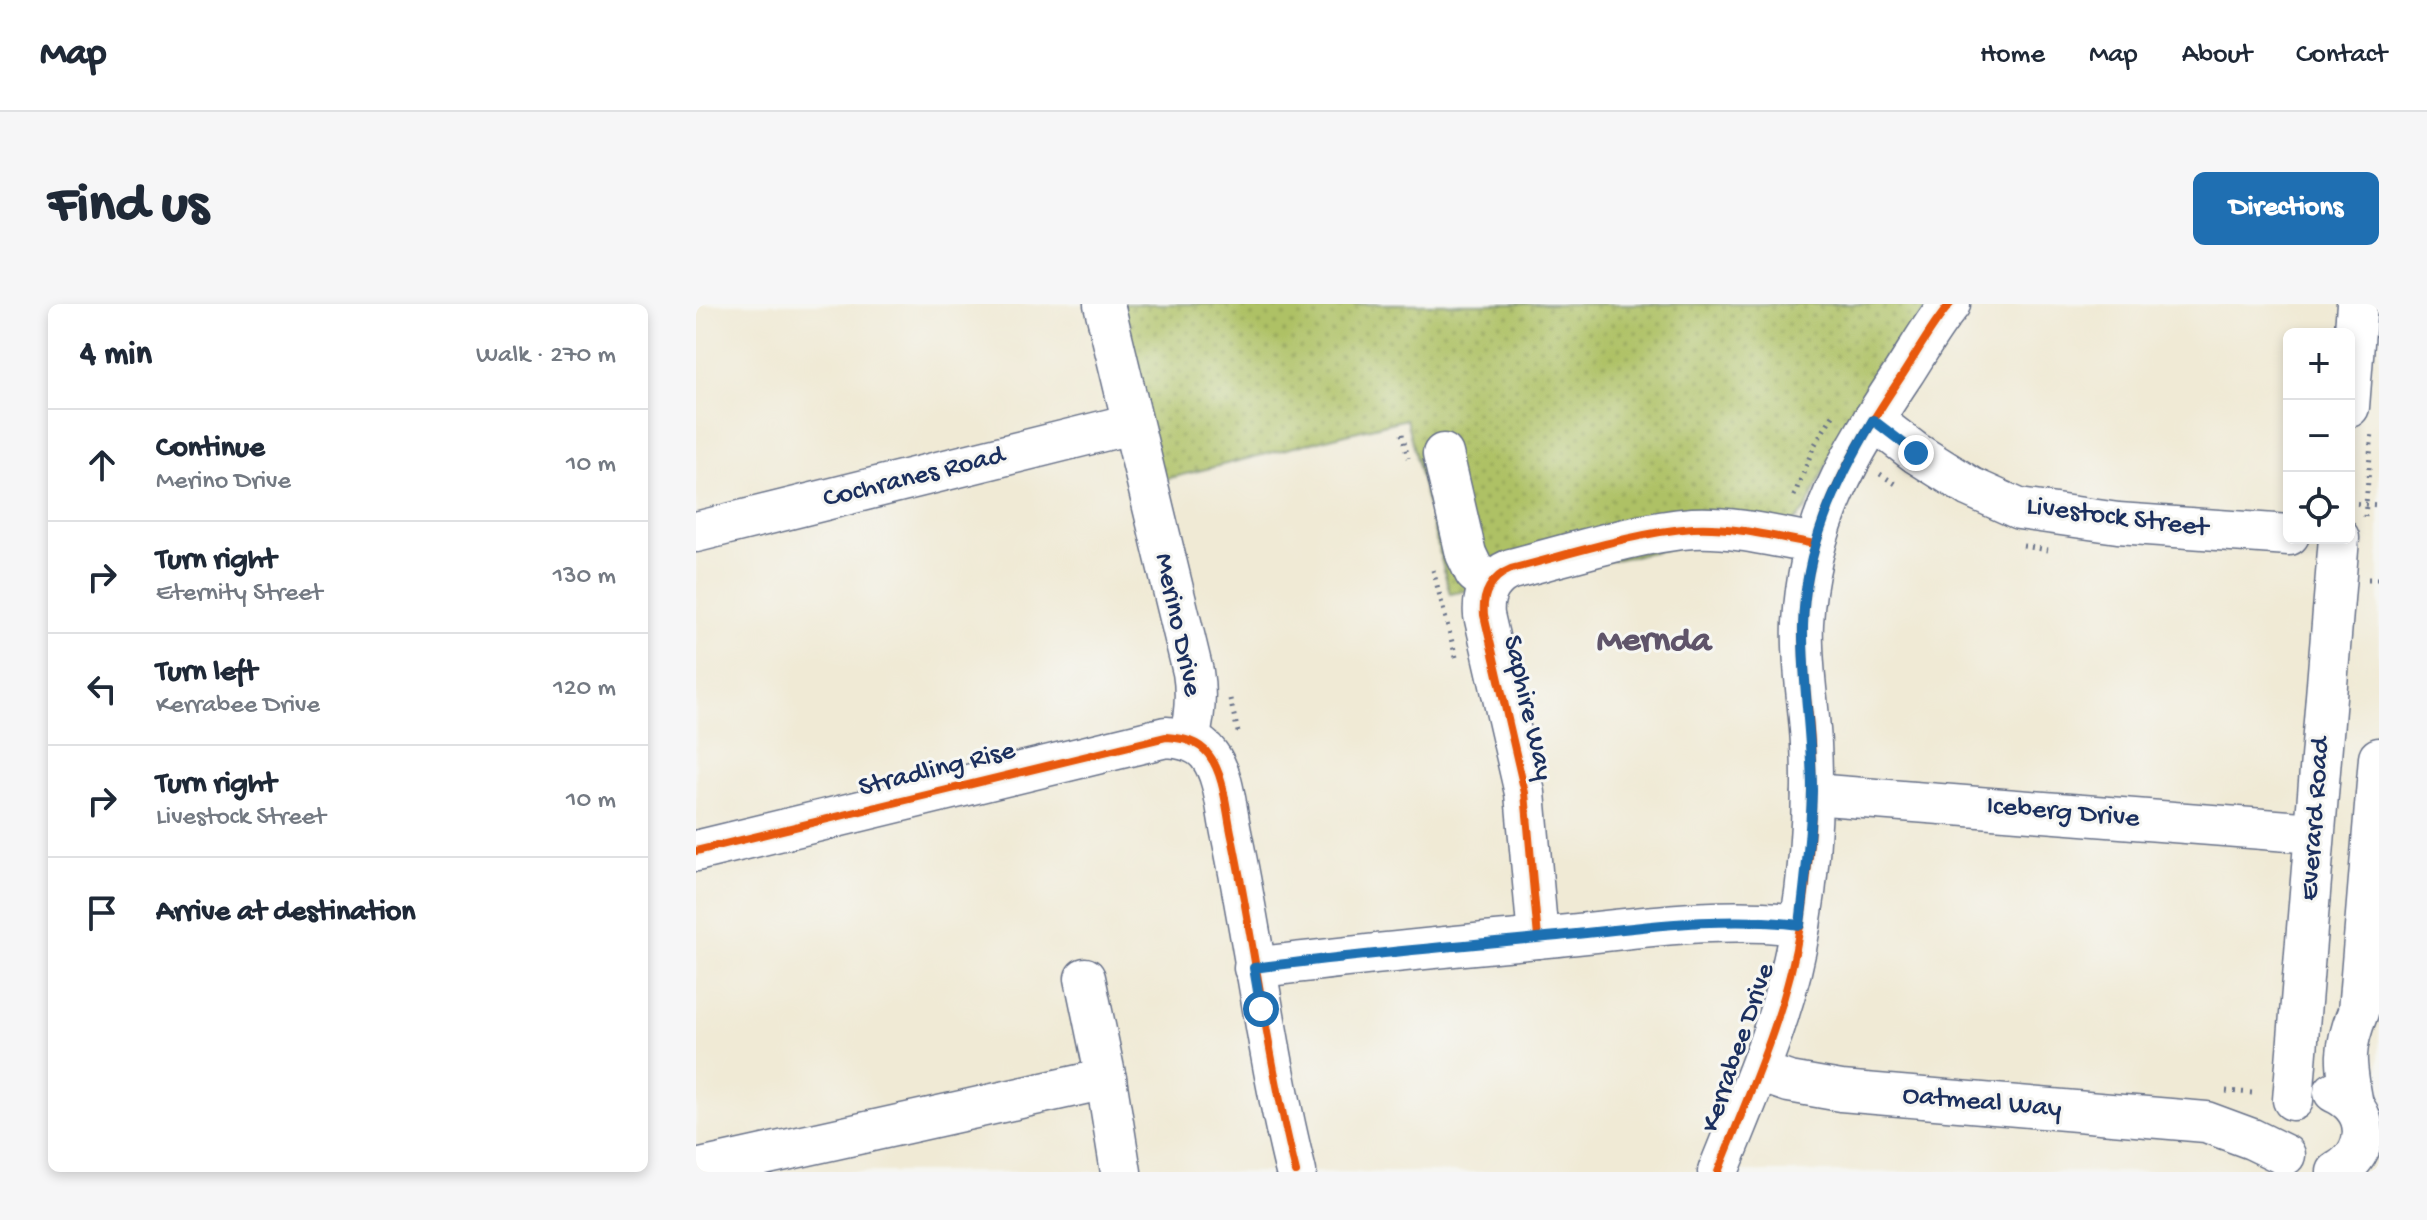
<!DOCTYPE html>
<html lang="en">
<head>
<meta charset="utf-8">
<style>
  body { margin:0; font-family:"Gochi Hand",sans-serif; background:#f6f6f7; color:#1f2937 }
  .controls { position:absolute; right:24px; top:24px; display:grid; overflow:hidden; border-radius:12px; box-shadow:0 4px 12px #0003 }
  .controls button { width:72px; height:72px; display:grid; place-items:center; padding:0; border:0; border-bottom:2px solid #e0e1e3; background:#fff; color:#1f2937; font:40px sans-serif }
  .stop { position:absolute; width:24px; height:24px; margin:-18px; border:6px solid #1f6fb2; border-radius:50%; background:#fff }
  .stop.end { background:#1f6fb2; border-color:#fff; box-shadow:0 2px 8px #0008 }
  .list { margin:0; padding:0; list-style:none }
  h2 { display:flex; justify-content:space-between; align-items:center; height:104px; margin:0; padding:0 32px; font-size:34px }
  h2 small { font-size:26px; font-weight:400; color:#747a83 }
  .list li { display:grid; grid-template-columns:52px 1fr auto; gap:24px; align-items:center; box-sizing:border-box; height:112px; padding:0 32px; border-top:2px solid #e0e1e3 }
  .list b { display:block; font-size:30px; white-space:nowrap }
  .list p { margin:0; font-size:26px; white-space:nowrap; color:#747a83 }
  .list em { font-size:26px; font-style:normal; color:#747a83 }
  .icon { flex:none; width:44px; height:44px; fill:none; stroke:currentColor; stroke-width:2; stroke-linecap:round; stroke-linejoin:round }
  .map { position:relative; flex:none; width:1683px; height:868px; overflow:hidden; border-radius:12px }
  header { display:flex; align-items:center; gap:48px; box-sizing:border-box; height:112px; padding:0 40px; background:#fff; border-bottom:2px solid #e0e1e3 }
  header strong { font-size:38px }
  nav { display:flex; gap:44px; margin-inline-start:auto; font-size:28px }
  .intro { display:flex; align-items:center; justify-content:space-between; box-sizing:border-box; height:192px; padding:0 48px }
  h1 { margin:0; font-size:56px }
  .button { padding:20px 36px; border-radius:12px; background:#1f6fb2; color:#fff; font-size:28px; font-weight:700 }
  main { display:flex; gap:48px; padding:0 48px }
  aside { flex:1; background:#fff; border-radius:12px; box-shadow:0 4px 12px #0003 }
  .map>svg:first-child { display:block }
</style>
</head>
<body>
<header>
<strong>Map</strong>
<nav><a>Home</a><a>Map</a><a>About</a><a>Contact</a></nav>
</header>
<div class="intro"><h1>Find us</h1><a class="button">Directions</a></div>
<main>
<aside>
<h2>4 min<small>Walk · 270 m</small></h2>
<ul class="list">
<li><svg class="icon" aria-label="ahead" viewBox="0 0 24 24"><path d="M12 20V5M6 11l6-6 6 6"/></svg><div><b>Continue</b><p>Merino Drive</p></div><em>10 m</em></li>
<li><svg class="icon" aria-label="right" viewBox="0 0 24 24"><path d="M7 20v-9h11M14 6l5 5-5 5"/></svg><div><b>Turn right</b><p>Eternity Street</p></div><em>130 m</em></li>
<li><svg class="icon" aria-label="left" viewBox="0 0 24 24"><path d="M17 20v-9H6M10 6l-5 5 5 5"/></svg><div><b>Turn left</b><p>Kerrabee Drive</p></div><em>120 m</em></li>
<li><svg class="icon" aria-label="right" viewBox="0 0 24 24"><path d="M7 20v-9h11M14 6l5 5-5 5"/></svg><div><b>Turn right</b><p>Livestock Street</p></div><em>10 m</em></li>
<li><svg class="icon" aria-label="arrive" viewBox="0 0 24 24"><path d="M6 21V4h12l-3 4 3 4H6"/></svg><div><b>Arrive at destination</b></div></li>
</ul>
</aside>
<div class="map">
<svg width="1683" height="868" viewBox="0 0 1683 868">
  <defs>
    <pattern id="park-dots" width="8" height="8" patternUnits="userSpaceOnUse" patternTransform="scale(2)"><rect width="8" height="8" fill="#aec165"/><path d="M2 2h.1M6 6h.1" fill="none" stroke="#8d9d56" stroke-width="1.8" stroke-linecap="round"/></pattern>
  </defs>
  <rect width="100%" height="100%" fill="#f6f6f2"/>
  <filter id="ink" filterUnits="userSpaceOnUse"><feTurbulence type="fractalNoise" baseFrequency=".0125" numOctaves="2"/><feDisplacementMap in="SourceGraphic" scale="16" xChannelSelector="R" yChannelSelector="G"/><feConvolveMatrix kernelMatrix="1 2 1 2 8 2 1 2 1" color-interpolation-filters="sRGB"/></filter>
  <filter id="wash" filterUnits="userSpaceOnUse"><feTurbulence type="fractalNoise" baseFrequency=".006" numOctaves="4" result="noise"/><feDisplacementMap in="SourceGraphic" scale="32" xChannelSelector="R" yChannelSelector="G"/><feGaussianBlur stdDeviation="1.8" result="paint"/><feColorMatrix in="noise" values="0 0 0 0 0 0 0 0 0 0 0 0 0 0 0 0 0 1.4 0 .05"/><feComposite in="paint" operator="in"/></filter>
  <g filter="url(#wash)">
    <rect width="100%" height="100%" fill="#f0ead5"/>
    <path fill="url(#park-dots)" stroke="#647862" stroke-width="2" d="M423 0H1233L1142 136 1110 205 1096 219 754 290 710 115 466 176Z"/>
  </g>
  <g filter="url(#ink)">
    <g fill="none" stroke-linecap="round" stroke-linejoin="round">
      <g stroke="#667088" stroke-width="43">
        <g id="minor">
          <path d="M408 0 497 368C501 392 499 412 493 436"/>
          <path d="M1653 103 1661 0"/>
          <path d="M1177 116 1220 149 1274 183 1323 205 1422 219 1593 231"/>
          <path d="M747 150 770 250 779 269 794 281"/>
          <path d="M0 228 435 120"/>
          <path d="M1116 490 1618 529"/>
          <path d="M0 547 470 433C486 434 503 437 513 451 529 472 530 507 536 533 559 644 572 756 600 868"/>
          <path d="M842 634 829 489 788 311C786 290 795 273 815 265 871 251 941 228 997 224 1038 222 1080 233 1119 240"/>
          <path d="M558 664C659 651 760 642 862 632 943 624 1023 611 1104 621"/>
          <path d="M389 674 410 775 425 868"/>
          <path d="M1064 768 1093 778 1145 787 1510 818 1556 835 1589 851"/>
          <path d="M1638 788C1676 805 1676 848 1641 868"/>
          <path d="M1597 796 1643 234"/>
          <path d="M1657 801C1650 761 1646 747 1662 708L1683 454"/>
          <path d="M0 866 410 775"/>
          <path d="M1022 868C1054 787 1091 708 1104 622 1114 563 1118 500 1115 440 1113 400 1105 360 1107 319 1112 220 1153 151 1207 70 1222 47 1236 21 1254 0"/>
        </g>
      </g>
      <g stroke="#667088" stroke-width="5" stroke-dasharray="2 6" stroke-linecap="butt">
        <path d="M706 130 712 154"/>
        <path d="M1184 170 1203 182"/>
        <path d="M1098 192 1118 142 1137 111"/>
        <path d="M1653 199 1683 201"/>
        <path d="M1669 213 1676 127"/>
        <path d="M1327 242 1352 246"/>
        <path d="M737 266 761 357"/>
        <path d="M1672 275H1683"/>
        <path d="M534 395 543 432"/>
        <path d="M1530 787 1557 789"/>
      </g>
      <use href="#minor" stroke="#fff" stroke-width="40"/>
      <g stroke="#f6f6f2" stroke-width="13">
        <g id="cycleway">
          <path d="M0 547 470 433C486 434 503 437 513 451 529 472 530 507 536 533 559 644 572 756 600 868"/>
          <path d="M842 634 829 489 788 311C786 290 795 273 815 265 871 251 941 228 997 224 1038 222 1080 233 1119 240"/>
          <path d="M1022 868C1054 787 1091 708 1104 622 1114 563 1118 500 1115 440 1113 400 1105 360 1107 319 1112 220 1153 151 1207 70 1222 47 1236 21 1254 0"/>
        </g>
      </g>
      <use href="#cycleway" stroke="#e8590c" stroke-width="8"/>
    </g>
  </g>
  <g fill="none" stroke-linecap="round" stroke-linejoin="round" filter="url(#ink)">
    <path stroke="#1f6fb2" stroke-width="10" d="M565 705 558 664C659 650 761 642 862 632 943 624 1023 611 1104 621 1109 577 1115 532 1116 487 1116 432 1106 377 1107 322 1109 244 1138 182 1177 116L1220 149"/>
  </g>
  <g text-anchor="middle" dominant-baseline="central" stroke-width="6" stroke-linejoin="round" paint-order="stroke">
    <g font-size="28" fill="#1b2f5e" stroke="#f6f6f2">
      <text transform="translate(218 174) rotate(-14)">Cochranes Road</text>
      <text transform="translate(1421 214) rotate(7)">Livestock Street</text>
      <text transform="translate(481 321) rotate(78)">Merino Drive</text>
      <text transform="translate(831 404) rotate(77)">Saphire Way</text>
      <text transform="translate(241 466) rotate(-14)">Stradling Rise</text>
      <text transform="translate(1367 509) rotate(5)">Iceberg Drive</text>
      <text transform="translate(1620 515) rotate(-86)">Everard Road</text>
      <text transform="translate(1043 744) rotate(-71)">Kerrabee Drive</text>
      <text transform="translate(1286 799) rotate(5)">Oatmeal Way</text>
    </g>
    <g font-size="36" font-weight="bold" fill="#5f546a" stroke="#f6f6f2">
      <text x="958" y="338">Mernda</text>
    </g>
  </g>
</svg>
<div class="controls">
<button>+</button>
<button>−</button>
<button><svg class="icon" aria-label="locate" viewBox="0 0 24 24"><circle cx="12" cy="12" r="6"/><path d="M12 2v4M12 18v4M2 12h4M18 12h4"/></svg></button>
</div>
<div class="stop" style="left:565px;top:705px"></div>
<div class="stop end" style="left:1220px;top:149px"></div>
</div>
</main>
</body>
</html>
